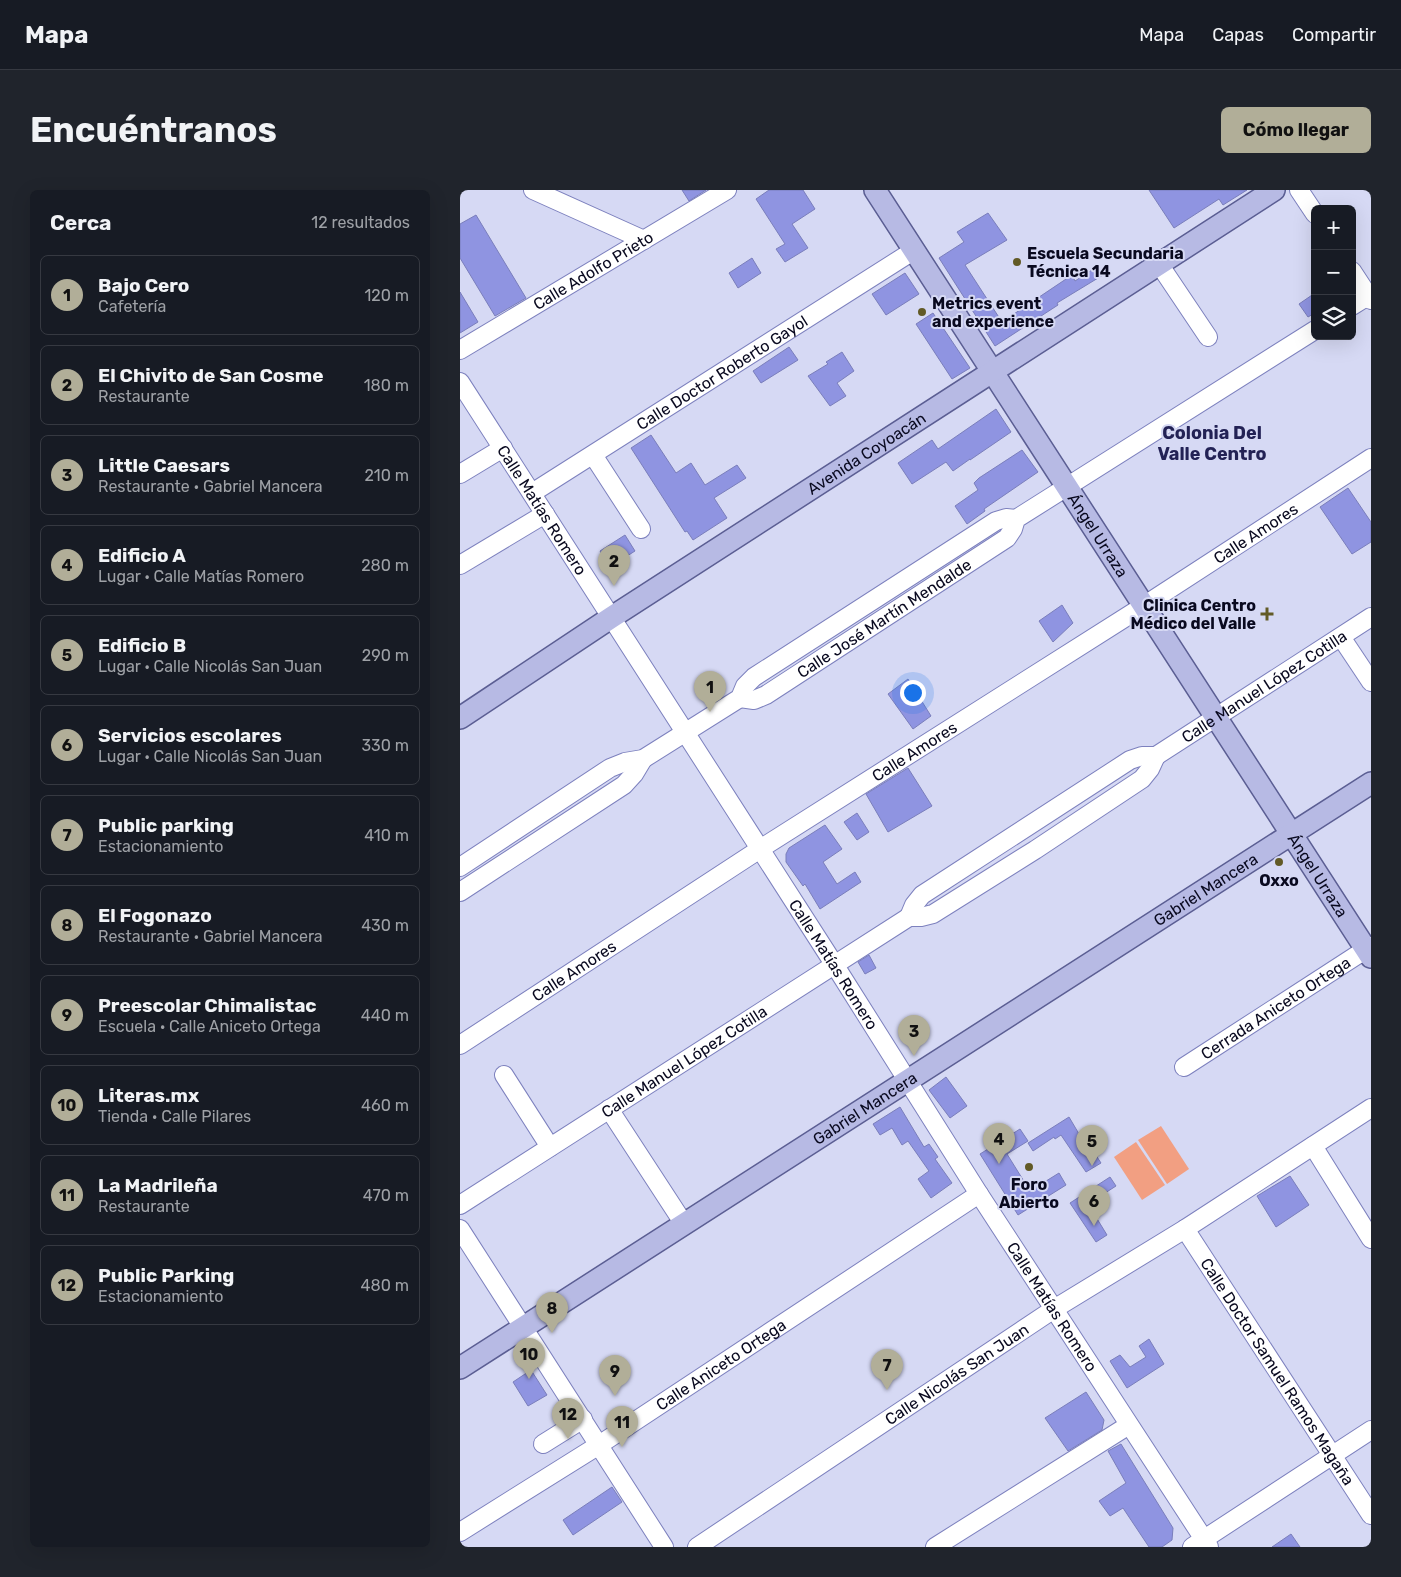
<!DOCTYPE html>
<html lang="es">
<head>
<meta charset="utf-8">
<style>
  body { margin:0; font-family:Rubik,sans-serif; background:#20242c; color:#f1f3f6 }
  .controls { position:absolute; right:15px; top:15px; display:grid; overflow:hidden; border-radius:8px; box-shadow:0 5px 20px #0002 }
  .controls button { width:45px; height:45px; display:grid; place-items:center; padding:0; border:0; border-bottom:1px solid #363941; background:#171b24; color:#f1f3f6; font:25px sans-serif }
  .you { position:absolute; left:452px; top:502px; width:18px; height:18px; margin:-12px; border:4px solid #fff; border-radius:50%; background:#1a73e8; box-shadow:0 0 0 8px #1a73e833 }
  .badge { display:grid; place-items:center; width:32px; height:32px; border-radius:50%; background:#b1ae98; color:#111; font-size:16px; font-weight:700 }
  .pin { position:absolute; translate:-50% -41px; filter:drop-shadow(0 1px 2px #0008) }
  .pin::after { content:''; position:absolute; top:26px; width:18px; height:15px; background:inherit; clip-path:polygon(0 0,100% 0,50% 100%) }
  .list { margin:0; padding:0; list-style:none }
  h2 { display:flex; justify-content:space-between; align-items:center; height:65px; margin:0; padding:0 20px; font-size:21px }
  h2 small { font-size:16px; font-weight:400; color:#9ea1a6 }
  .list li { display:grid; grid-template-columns:32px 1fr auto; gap:15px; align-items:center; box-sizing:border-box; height:80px; margin:0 10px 10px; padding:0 10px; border:1px solid #363941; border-radius:8px }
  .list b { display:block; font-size:19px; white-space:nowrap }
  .list p { margin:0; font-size:16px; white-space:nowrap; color:#9ea1a6 }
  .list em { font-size:16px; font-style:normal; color:#9ea1a6 }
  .icon { flex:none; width:28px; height:28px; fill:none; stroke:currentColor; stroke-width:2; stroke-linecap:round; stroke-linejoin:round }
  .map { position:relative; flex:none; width:911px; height:1357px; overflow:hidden; border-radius:8px }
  header { display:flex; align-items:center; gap:30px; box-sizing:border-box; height:70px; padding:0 25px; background:#171b24; border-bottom:1px solid #363941 }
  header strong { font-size:24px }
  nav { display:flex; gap:28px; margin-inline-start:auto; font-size:18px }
  .intro { display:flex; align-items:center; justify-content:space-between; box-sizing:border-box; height:120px; padding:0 30px }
  h1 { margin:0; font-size:35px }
  .button { padding:12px 22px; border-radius:8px; background:#b1ae98; color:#111; font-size:18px; font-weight:700 }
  main { display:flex; gap:30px; padding:0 30px }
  aside { flex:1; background:#171b24; border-radius:8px; box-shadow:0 5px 20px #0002 }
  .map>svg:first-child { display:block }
</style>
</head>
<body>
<header>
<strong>Mapa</strong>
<nav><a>Mapa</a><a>Capas</a><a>Compartir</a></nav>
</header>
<div class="intro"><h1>Encuéntranos</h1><a class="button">Cómo llegar</a></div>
<main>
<aside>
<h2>Cerca<small>12 resultados</small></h2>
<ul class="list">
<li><span class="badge">1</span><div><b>Bajo Cero</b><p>Cafetería</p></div><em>120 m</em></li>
<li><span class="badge">2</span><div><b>El Chivito de San Cosme</b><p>Restaurante</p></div><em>180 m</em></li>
<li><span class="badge">3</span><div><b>Little Caesars</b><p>Restaurante · Gabriel Mancera</p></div><em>210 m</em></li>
<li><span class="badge">4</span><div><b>Edificio A</b><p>Lugar · Calle Matías Romero</p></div><em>280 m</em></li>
<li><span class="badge">5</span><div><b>Edificio B</b><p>Lugar · Calle Nicolás San Juan</p></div><em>290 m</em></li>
<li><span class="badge">6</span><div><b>Servicios escolares</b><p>Lugar · Calle Nicolás San Juan</p></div><em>330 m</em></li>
<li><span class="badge">7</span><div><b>Public parking</b><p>Estacionamiento</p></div><em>410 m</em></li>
<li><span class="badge">8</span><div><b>El Fogonazo</b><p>Restaurante · Gabriel Mancera</p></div><em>430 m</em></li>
<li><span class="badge">9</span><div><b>Preescolar Chimalistac</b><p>Escuela · Calle Aniceto Ortega</p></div><em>440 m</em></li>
<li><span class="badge">10</span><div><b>Literas.mx</b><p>Tienda · Calle Pilares</p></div><em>460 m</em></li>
<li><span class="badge">11</span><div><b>La Madrileña</b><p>Restaurante</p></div><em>470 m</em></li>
<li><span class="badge">12</span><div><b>Public Parking</b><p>Estacionamiento</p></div><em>480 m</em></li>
</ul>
</aside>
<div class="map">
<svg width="911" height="1357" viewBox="0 0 911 1357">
  <rect width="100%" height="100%" fill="#d6d9f4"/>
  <g fill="#f29f82">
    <path d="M701 936 729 979 707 994 678 950Z"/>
    <path d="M676 952 705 995 682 1010 654 967Z"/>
  </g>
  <g fill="#8f94e1" stroke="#7a7ebb">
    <path d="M222 0H246L229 11Z"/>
    <path d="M309 0H343L355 19 332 34 348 58 325 72 316 59 325 54 296 9Z"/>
    <path d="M689 0H787L763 15 759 9 714 38Z"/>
    <path d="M528 23 547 50 505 75 542 132 612 85 615 91 638 76 643 85 597 113 598 115 535 156 479 68 504 52 497 42Z"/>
    <path d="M16 25 66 108 35 126 0 68V34Z"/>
    <path d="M292 68 301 83 278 98 269 83Z"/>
    <path d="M445 83 459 104 426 125 412 104Z"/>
    <path d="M0 102 18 132 0 143Z"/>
    <path d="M855 103V123L848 127 839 114Z"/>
    <path d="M473 123 510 178 492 189 456 134Z"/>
    <path d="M329 157 338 170 301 193 293 181Z"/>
    <path d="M382 162 394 181 377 193 386 206 370 216 348 186 368 174 366 172Z"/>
    <path d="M536 219 551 242 510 270V269L493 281 486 272 452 294 438 273 472 250 478 259Z"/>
    <path d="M191 245 216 283 231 273 245 295 277 275 286 288 254 308 267 328 233 350 227 341 225 342 171 258Z"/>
    <path d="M562 260 578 282 524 319 525 321 507 334 495 316 518 300 514 293 519 288Z"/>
    <path d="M888 298 911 332V352L892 364 860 317Z"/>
    <path d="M165 345 175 361 150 377 140 361Z"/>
    <path d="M602 415 613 433 593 452 579 431Z"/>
    <path d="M448 489 471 526 453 539 428 504Z"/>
    <path d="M448 578 472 616 428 642 406 604Z"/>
    <path d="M397 623 409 642 397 650 384 632Z"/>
    <path d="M365 635 382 659 363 672 377 694 395 682 401 692 360 719 345 694 343 696 326 672V664L329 658Z"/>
    <path d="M409 765 416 778 405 784 398 772Z"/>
    <path d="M486 887 507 916 490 928 469 900Z"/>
    <path d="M440 917 464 957 469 954 478 967 475 969 492 993 471 1008 458 989 469 981 448 951 442 955 432 938 420 945 413 934Z"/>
    <path d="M609 927 622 949 624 947 641 973 626 982 601 945 595 949 594 947 573 961 568 953Z"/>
    <path d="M560 939 568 951 547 964 570 1001 599 983 606 995 558 1025 520 964Z"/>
    <path d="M830 986 849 1015 816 1037 797 1006Z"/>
    <path d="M650 987 656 996 628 1014 647 1045 636 1052 610 1013Z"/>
    <path d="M689 1149 704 1174 667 1198 650 1171 660 1165 670 1177 686 1167 679 1156Z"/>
    <path d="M71 1180 87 1205 68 1216 53 1192Z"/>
    <path d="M626 1202 644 1230 642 1240 608 1261 585 1228Z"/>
    <path d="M661 1254 713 1338 712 1350 702 1357H689L663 1318 650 1326 639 1311 666 1293 648 1261Z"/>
    <path d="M152 1297 162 1312 113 1345 103 1330Z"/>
    <path d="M831 1344 840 1357H812Z"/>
  </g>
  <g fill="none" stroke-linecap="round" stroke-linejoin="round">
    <g stroke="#7d81be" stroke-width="20">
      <g id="minor">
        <path d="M73 0 184 50"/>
        <path d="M839 0 855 24"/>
        <path d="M699 74 748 147"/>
        <path d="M892 81 911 110"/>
        <path d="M892 116 911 104"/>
        <path id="s1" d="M0 160 267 0"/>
        <path id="s2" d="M0 192 374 774 519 1004 749 1357"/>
        <path d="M133 265 181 339"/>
        <path d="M0 284 43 258"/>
        <path id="s3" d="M72 303 453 61"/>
        <path d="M0 375 85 324"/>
        <path d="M881 447 911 492"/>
        <path id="s4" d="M280 508 294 510 306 505 547 348 553 339 556 329 855 140"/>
        <path d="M0 677 150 578 165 572 183 569 280 508 285 496 294 487 536 331 546 328 556 329"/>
        <path d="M0 702 164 595 174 584 183 569"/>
        <path id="s5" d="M449 727 454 715 462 705 670 570 682 566H696L911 427"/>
        <path id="s6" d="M0 855 300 659 685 415 911 268"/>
        <path id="s7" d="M724 877 911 756"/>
        <path d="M44 885 90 957"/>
        <path d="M149 919 224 1034"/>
        <path d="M853 956 911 1049"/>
        <path id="s8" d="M0 1015 449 727H461L473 724 575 660 682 589 690 579 696 566"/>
        <path d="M0 1039 204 1357"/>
        <path id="s9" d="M725 1039 911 1325"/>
        <path d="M83 1254 123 1229"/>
        <path id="s10" d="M0 1342 139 1255 519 1004"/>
        <path id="s11" d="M237 1357 594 1119 725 1039 911 918"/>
        <path d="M475 1357 669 1235"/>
        <path d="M732 1357 911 1240"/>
      </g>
    </g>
    <g stroke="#5b5e93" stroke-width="24">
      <g id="major">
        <path id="s12" d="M415 0 911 767"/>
        <path id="s13" d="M0 528 152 427 814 0"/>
        <path id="s14" d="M0 1178 911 593"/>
      </g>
    </g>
    <use href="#minor" stroke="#fff" stroke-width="18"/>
    <use href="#major" stroke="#b7bae4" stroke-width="21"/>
  </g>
  <g fill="#625a26" stroke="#d6d9f4" stroke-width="2">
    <circle cx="557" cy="72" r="5"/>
    <circle cx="462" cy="122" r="5"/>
    <path d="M804.5 416.5h5v5h5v5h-5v5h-5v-5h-5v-5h5z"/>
    <circle cx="819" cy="672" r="5"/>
    <circle cx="569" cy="977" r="5"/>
  </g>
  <g text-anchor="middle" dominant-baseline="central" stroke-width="4" stroke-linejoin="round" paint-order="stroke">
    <g font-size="16" font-weight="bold" fill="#09091f" stroke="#d6d9f4" text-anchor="start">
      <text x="567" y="63">Escuela Secundaria<tspan x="567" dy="18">Técnica 14</tspan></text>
      <text x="472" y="113">Metrics event<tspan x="472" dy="18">and experience</tspan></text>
      <text x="796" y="415" text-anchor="end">Clinica Centro<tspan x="796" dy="18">Médico del Valle</tspan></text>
      <text x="819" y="690" text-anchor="middle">Oxxo</text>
      <text x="569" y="994" text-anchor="middle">Foro<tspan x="569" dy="18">Abierto</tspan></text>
    </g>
    <g font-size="16" fill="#09091f" stroke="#d6d9f4">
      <text stroke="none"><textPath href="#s1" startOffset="155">Calle Adolfo Prieto</textPath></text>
      <text stroke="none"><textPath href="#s3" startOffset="225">Calle Doctor Roberto Gayol</textPath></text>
      <text stroke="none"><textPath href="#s13" startOffset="485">Avenida Coyoacán</textPath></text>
      <text stroke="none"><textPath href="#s2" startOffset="152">Calle Matías Romero</textPath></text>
      <text stroke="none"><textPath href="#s6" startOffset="946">Calle Amores</textPath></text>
      <text stroke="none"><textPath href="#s12" startOffset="411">Ángel Urraza</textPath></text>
      <text stroke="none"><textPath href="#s4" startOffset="168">Calle José Martín Mendalde</textPath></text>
      <text stroke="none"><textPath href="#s5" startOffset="429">Calle Manuel López Cotilla</textPath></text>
      <text stroke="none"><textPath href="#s6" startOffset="541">Calle Amores</textPath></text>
      <text stroke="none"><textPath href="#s12" startOffset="816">Ángel Urraza</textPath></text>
      <text stroke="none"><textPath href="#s14" startOffset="886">Gabriel Mancera</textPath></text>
      <text stroke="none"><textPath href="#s2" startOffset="692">Calle Matías Romero</textPath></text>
      <text stroke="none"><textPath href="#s6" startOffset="136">Calle Amores</textPath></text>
      <text stroke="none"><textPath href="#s7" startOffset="109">Cerrada Aniceto Ortega</textPath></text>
      <text stroke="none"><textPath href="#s8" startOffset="266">Calle Manuel López Cotilla</textPath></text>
      <text stroke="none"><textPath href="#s14" startOffset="481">Gabriel Mancera</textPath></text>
      <text stroke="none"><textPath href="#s2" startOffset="1098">Calle Matías Romero</textPath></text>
      <text stroke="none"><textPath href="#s10" startOffset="310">Calle Aniceto Ortega</textPath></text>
      <text stroke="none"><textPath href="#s9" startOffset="170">Calle Doctor Samuel Ramos Magaña</textPath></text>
      <text stroke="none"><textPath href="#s11" startOffset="312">Calle Nicolás San Juan</textPath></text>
    </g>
    <g font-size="18" font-weight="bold" fill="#232255" stroke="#d6d9f4">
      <text x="752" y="243">Colonia Del<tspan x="752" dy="21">Valle Centro</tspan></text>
    </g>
  </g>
</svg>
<div class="controls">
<button>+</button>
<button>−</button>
<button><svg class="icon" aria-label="layers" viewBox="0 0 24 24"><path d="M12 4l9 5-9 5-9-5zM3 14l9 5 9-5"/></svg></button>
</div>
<div class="you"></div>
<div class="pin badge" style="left:250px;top:522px">1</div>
<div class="pin badge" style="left:154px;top:396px">2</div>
<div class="pin badge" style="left:454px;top:866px">3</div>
<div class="pin badge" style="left:539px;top:974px">4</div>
<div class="pin badge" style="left:632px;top:976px">5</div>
<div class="pin badge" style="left:634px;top:1036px">6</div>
<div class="pin badge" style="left:427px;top:1200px">7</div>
<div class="pin badge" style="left:92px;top:1143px">8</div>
<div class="pin badge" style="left:155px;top:1206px">9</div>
<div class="pin badge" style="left:69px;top:1189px">10</div>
<div class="pin badge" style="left:162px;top:1257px">11</div>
<div class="pin badge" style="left:108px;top:1249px">12</div>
</div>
</main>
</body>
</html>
